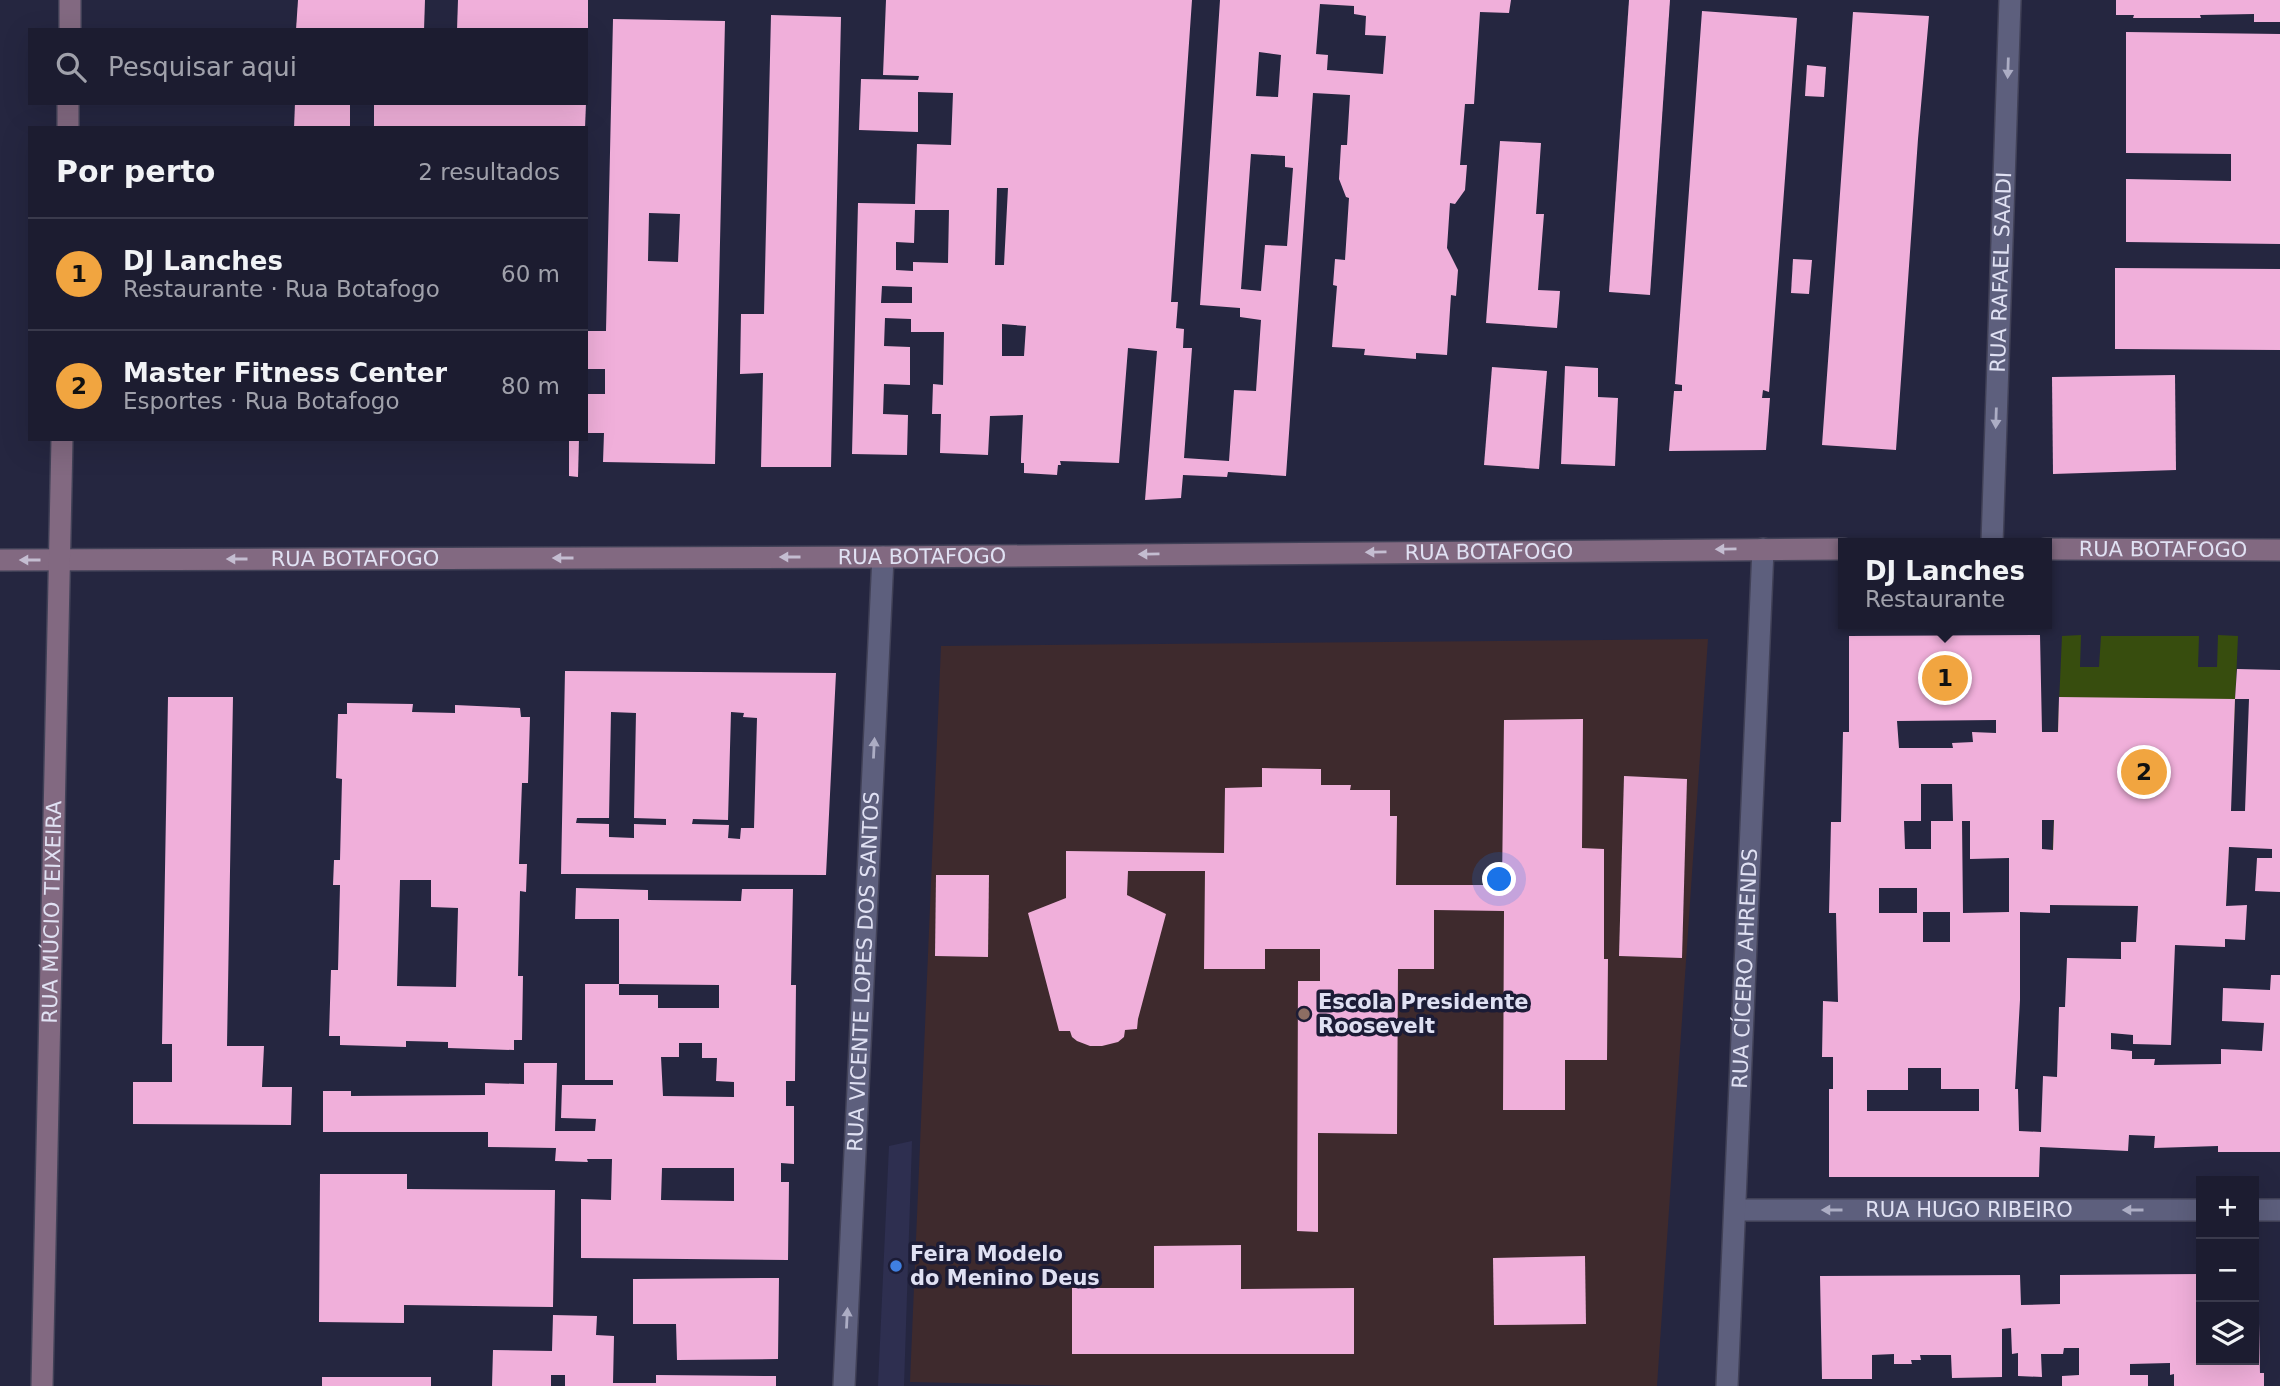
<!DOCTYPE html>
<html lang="pt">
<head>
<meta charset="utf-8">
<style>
  body { margin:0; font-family:"DejaVu Sans",sans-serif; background:#29293c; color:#f1f3f6 }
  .controls { position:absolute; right:21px; bottom:21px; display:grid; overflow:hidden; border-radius:0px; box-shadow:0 7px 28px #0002 }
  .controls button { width:63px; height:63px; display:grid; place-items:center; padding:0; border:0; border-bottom:2px solid #3a3a4c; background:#1c1c30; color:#f1f3f6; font:35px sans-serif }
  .you { position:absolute; left:1500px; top:880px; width:24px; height:24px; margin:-18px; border:5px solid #fff; border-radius:50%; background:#1a73e8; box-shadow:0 0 0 10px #1a73e833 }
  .badge { display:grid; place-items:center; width:46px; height:46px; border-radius:50%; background:#f1a540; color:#111; font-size:23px; font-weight:700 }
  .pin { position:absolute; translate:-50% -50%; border:4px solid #fff; box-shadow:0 2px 7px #0006 }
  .popup { position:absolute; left:1838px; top:538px; width:214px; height:91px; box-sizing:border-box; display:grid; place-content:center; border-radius:0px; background:#1c1c30; filter:drop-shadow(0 2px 5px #0005); font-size:23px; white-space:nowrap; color:#a0a1ab }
  .popup b { font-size:26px; color:#f1f3f6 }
  .popup::after { content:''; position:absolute; left:50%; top:100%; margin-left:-14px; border:14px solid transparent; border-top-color:#1c1c30 }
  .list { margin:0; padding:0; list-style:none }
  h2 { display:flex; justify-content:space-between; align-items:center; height:91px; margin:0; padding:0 28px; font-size:30px }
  h2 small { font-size:23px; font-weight:400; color:#a0a1ab }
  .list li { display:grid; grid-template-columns:46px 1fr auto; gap:21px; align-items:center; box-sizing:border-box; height:112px; padding:0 28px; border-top:2px solid #3a3a4c }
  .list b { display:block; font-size:26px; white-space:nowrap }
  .list p { margin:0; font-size:23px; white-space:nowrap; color:#a0a1ab }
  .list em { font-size:23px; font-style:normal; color:#a0a1ab }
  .icon { flex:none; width:38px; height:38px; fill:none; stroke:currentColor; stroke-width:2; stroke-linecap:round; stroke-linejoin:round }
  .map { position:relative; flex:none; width:2280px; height:1386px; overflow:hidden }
  .search { position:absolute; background:#1c1c30; box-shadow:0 7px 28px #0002; left:28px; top:28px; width:560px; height:77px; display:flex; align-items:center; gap:18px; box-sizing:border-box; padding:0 24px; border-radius:0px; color:#a0a1ab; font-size:26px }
  .panel { position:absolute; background:#1c1c30; box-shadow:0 7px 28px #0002; left:28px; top:126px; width:560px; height:315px; border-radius:0px }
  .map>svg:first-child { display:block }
</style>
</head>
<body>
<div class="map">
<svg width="2280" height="1386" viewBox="0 0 2280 1386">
  <rect width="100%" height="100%" fill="#252640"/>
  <path fill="#2e2f50" d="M912 1141 904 1386H878L889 1146Z"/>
  <path fill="#3e2a2d" d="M1708 639 1657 1386H1076L910 1382 941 646Z"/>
  <path fill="#374d0e" d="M2081 635 2080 667H2099L2101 636H2199L2198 667H2217L2218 635 2238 636 2226 906 2050 905 2062 636Z"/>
  <g fill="#f0afda" fill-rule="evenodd">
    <path d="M298 0H425L424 30H296Z"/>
    <path d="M458 0H588V30H457Z"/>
    <path d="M886 0H1192L1171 302H1178L1176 328 1184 329 1183 348H1192L1184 458 1229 461 1234 390 1256 391 1261 320 1240 317V308L1200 305 1220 0H1511L1509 13 1480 12 1474 104H1465L1460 165H1467L1465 190 1455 204 1450 203 1447 248 1458 270 1456 296 1451 295 1447 355 1416 353V359L1364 355 1365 349 1332 347 1337 286 1333 285 1335 259 1345 260 1349 198 1346 197 1339 179 1341 145H1347L1350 95 1313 93 1286 476 1228 472 1227 477 1183 475 1181 498 1145 500 1157 351 1128 348 1119 463 1060 461 1061 465H1058L1057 475 1024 473V463H1021V459L1023 415 990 416 988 455 940 453 941 414H932L933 384 943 385 944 332H911V319L885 318 884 346 910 347V385L884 384 883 414 908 415 907 455 852 454 858 203 915 204 917 144 951 145 953 93 918 92V132L859 130 861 79 918 80 919 76 883 75ZM1320 4 1354 6V14L1366 16 1365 35 1386 36 1383 74 1327 70 1328 55 1316 54ZM1259 52 1281 55 1278 97 1256 96ZM1251 154 1285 156V167L1293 168 1287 246 1265 245 1261 291 1241 289ZM997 188H1008L1004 265H995ZM915 210H949L948 263 913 262V271L896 270V242L914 243ZM882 286 912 287V303H881ZM1002 324 1026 326 1024 356H1002Z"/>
    <path d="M1629 0H1670L1650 295 1609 292Z"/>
    <path d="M2116 0H2280V22H2254V14L2200 15 2201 18H2133L2134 15H2116Z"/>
    <path d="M1702 11 1797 18 1769 392 1763 390 1762 398H1770L1766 450 1669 451 1674 391H1682V385L1675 384Z"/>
    <path d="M1853 12 1929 16 1918 139 1896 450 1822 445Z"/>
    <path d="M771 15 841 17 831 467H761L763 373 740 374 741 314H764Z"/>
    <path d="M613 19 725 21 715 464 603 462 604 433H586V394H605V369H586V331H606ZM649 213 680 214 678 262 648 261Z"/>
    <path d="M2126 32 2280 34V244L2126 242V179L2231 181V154L2126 153Z"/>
    <path d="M1807 65 1826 67 1824 97 1805 96Z"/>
    <path d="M295 103H350V128H294Z"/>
    <path d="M374 103H586L585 128H374Z"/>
    <path d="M1500 141 1541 143 1536 214H1544L1538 290 1560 291 1557 328 1486 323Z"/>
    <path d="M1793 259 1812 260 1809 294 1791 293Z"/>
    <path d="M2115 268 2280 269V350L2115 349Z"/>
    <path d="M1565 366 1598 368V397L1618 398 1615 466 1561 464Z"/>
    <path d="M1492 367 1547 371 1539 469 1484 465Z"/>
    <path d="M2175 375 2176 470 2053 474 2052 377Z"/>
    <path d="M569 439H579L578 477 569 476Z"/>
    <path d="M2040 635 2042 732H2058L2059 697 2235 699 2237 669 2280 670V892L2255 891 2257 858H2272V849L2229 847 2226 906 2247 905 2245 940 2225 939V947L2175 945 2171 1045 2133 1044V1035L2111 1033V1049L2132 1051V1059H2155L2154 1065 2221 1064V1049L2262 1051 2264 1023 2222 1021 2223 988 2270 990 2271 975H2280V1152H2218V1146L2154 1148 2155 1136 2129 1135 2128 1151 2040 1147 2039 1177H1829V1089H1833V1057H1822L1823 1001 1838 1002 1836 913H1829L1831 822H1841L1843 732H1849V636ZM2235 699H2249L2245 811H2231ZM1996 720V733L1972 732 1973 742 1952 743 1953 748H1899L1897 721ZM1921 784H1952L1953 821H1931V849H1905L1904 821H1921ZM2042 820H2054L2053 850 2042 849ZM1962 821H1970V859L2009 858V912L1963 913ZM1879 888H1917V913H1879ZM2050 905 2138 906 2136 942H2121V959L2067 958 2065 1007H2059L2057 1077 2043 1076 2041 1132 2019 1131 2018 1089H2015L2020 1000V912L2050 913ZM1923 912H1950V942H1923ZM1908 1068H1941V1089H1979V1111H1867V1090H1908Z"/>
    <path d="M565 671 836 673 826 875 561 874ZM611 712 636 713 634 818 666 819V825L634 824V838L609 837V824L576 823 577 818H609ZM731 712 744 713 743 717 757 718 754 828H741L740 839 728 838 729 825 692 824 693 819 728 820Z"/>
    <path d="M168 697H233L227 1046H264L262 1087H292L291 1125 133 1124V1082H172V1044H162Z"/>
    <path d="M347 703 413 704 412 712 455 713V705L520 708 521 717H530L528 783H522L519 864H527L526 892 520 891 518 976H523L522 1040H514V1050L448 1048V1042L406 1041V1047L340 1045V1036H329L331 970H338L340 885H333L334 860H340L342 779 336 778 338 714H347ZM400 880H431V907L458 908 456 987 397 986Z"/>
    <path d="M1583 719 1582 848 1604 849V959H1608L1607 1060H1565V1110H1503L1504 911 1434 910V969H1398L1397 1134 1318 1133V1232L1297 1231 1298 981H1320V949H1265V969H1204L1205 871H1128L1127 895 1166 914 1138 1019 1137 1029 1125 1030 1124 1037 1118 1042 1102 1046H1090L1077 1041 1072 1037 1070 1031H1059L1028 913 1066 898V851L1224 853 1225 788 1262 787V768L1321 769V785H1351L1350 790H1390V816H1397L1396 885H1502L1504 720Z"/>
    <path d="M1624 776 1687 779 1682 958 1619 956Z"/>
    <path d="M936 875H989L988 957 935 956Z"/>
    <path d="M576 888 648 890V900L741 901 742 889H793L791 985H796L795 1081H786V1106H794V1164L781 1163V1182H789L788 1260 581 1258V1199L611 1200 612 1159H587L588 1162 555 1161 556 1148 488 1147V1132H323V1091H351V1096L485 1095V1083L524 1084V1063H557L555 1131H595L596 1119 561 1118 562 1085H613V1080H585V984H619V995H658V1008H719V985L619 984V919H575ZM679 1043H702V1058H717L716 1081 734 1082V1097L663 1096 661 1057H679ZM662 1168H734V1201L661 1200Z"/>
    <path d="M320 1174H407V1189L555 1190 553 1307 404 1305V1323L319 1322Z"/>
    <path d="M1241 1245V1289L1354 1288V1354H1072V1288H1154V1246Z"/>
    <path d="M1585 1256 1586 1324 1494 1325 1493 1258Z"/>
    <path d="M2201 1274V1360H2254V1274H2258L2260 1373H2264V1386H2174V1374L2170 1375V1363L2130 1364V1375H2148V1386H2062V1376L2079 1375V1348H2064L2063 1354H2041L2042 1377 2018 1376V1353L2012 1354 2011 1328 2002 1329V1377L1952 1378 1951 1355H1920L1921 1360H1911L1912 1364H1894V1354L1872 1355V1379H1822L1820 1276 2020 1275 2021 1305 2060 1304V1275Z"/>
    <path d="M779 1278 778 1359 677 1360 676 1324H633V1279Z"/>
    <path d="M553 1315 597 1316 596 1335 614 1336 613 1383H656V1375L776 1376V1386H565V1375H551V1386H492L493 1350 552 1351Z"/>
    <rect x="322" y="1377" width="109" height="9"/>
  </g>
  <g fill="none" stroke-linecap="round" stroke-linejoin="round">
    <g stroke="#414157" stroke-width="24">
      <g id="street">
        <path id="s1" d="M1992 543 2010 0"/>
        <path id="s2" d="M1736 1210H2201"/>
        <path d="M2254 1210H2280"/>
        <path id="s3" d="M844 1386 883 557"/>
        <path id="s4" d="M1727 1386 1763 549"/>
      </g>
    </g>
    <g stroke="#414157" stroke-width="24">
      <g id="secondary">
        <path d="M70 30V0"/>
        <path d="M68 128V103"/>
        <path id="s5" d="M2046 549 2280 550"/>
        <path id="s6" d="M0 560 883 557 1843 549"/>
        <path id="s7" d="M42 1386 62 439"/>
      </g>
    </g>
    <use href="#street" stroke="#5d5f7d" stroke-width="21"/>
    <use href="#secondary" stroke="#826981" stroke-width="21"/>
  </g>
  <defs><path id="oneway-solid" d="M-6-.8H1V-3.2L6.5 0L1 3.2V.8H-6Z" transform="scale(1.75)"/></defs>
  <g fill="#acadc4">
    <use href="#oneway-solid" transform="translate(2008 68) rotate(92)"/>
    <use href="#oneway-solid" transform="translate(1996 418) rotate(92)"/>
    <use href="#oneway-solid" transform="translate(874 748) rotate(-87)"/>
    <use href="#oneway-solid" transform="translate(1832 1210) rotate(180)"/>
    <use href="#oneway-solid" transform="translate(2133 1210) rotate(180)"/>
    <use href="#oneway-solid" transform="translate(847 1318) rotate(-87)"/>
  </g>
  <g fill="#c4bdd1">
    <use href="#oneway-solid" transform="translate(1726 549) rotate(179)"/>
    <use href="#oneway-solid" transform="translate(1376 552) rotate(179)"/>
    <use href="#oneway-solid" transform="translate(1149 554) rotate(179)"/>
    <use href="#oneway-solid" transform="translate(790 557) rotate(180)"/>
    <use href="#oneway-solid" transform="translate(563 558) rotate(180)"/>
    <use href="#oneway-solid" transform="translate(237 559) rotate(180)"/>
    <use href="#oneway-solid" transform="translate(30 560) rotate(180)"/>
  </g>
  <circle fill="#8d6e63" stroke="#1c1c36" stroke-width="2.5" cx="1304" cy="1014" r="7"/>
  <circle fill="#3f7fe0" stroke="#1c1c36" stroke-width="2.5" cx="896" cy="1266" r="7"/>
  <g text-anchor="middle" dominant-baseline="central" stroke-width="7" stroke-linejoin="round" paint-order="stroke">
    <g font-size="21" fill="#e0e1f3" stroke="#1c1c36">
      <text stroke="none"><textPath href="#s1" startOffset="271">RUA RAFAEL SAADI</textPath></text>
      <text stroke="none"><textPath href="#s5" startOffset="117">RUA BOTAFOGO</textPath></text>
      <text stroke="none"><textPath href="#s6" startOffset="1489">RUA BOTAFOGO</textPath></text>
      <text stroke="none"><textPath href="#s6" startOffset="922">RUA BOTAFOGO</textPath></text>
      <text stroke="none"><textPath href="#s6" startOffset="355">RUA BOTAFOGO</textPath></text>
      <text stroke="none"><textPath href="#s7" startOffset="474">RUA MÚCIO TEIXEIRA</textPath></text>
      <text stroke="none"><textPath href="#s4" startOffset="418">RUA CÍCERO AHRENDS</textPath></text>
      <text stroke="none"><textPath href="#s3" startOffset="415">RUA VICENTE LOPES DOS SANTOS</textPath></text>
      <text stroke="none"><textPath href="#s2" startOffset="233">RUA HUGO RIBEIRO</textPath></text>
    </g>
    <g font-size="21" font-weight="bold" fill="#e0e1f3" stroke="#1c1c36" text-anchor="start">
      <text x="1318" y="1002">Escola Presidente<tspan x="1318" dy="24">Roosevelt</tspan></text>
      <text x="910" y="1254">Feira Modelo<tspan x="910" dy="24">do Menino Deus</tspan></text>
    </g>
  </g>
</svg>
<div class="controls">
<button>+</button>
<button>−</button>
<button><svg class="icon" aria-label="layers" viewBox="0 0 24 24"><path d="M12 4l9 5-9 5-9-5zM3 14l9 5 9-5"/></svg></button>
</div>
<div class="you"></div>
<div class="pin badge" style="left:1945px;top:678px">1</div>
<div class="popup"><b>DJ Lanches</b>Restaurante</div>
<div class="pin badge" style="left:2144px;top:772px">2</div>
<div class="search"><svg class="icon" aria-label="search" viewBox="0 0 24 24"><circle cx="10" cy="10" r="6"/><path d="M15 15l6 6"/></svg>Pesquisar aqui</div>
<section class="panel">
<h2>Por perto<small>2 resultados</small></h2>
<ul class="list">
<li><span class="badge">1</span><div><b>DJ Lanches</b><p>Restaurante · Rua Botafogo</p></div><em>60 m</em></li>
<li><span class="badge">2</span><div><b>Master Fitness Center</b><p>Esportes · Rua Botafogo</p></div><em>80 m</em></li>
</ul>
</section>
</div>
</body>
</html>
